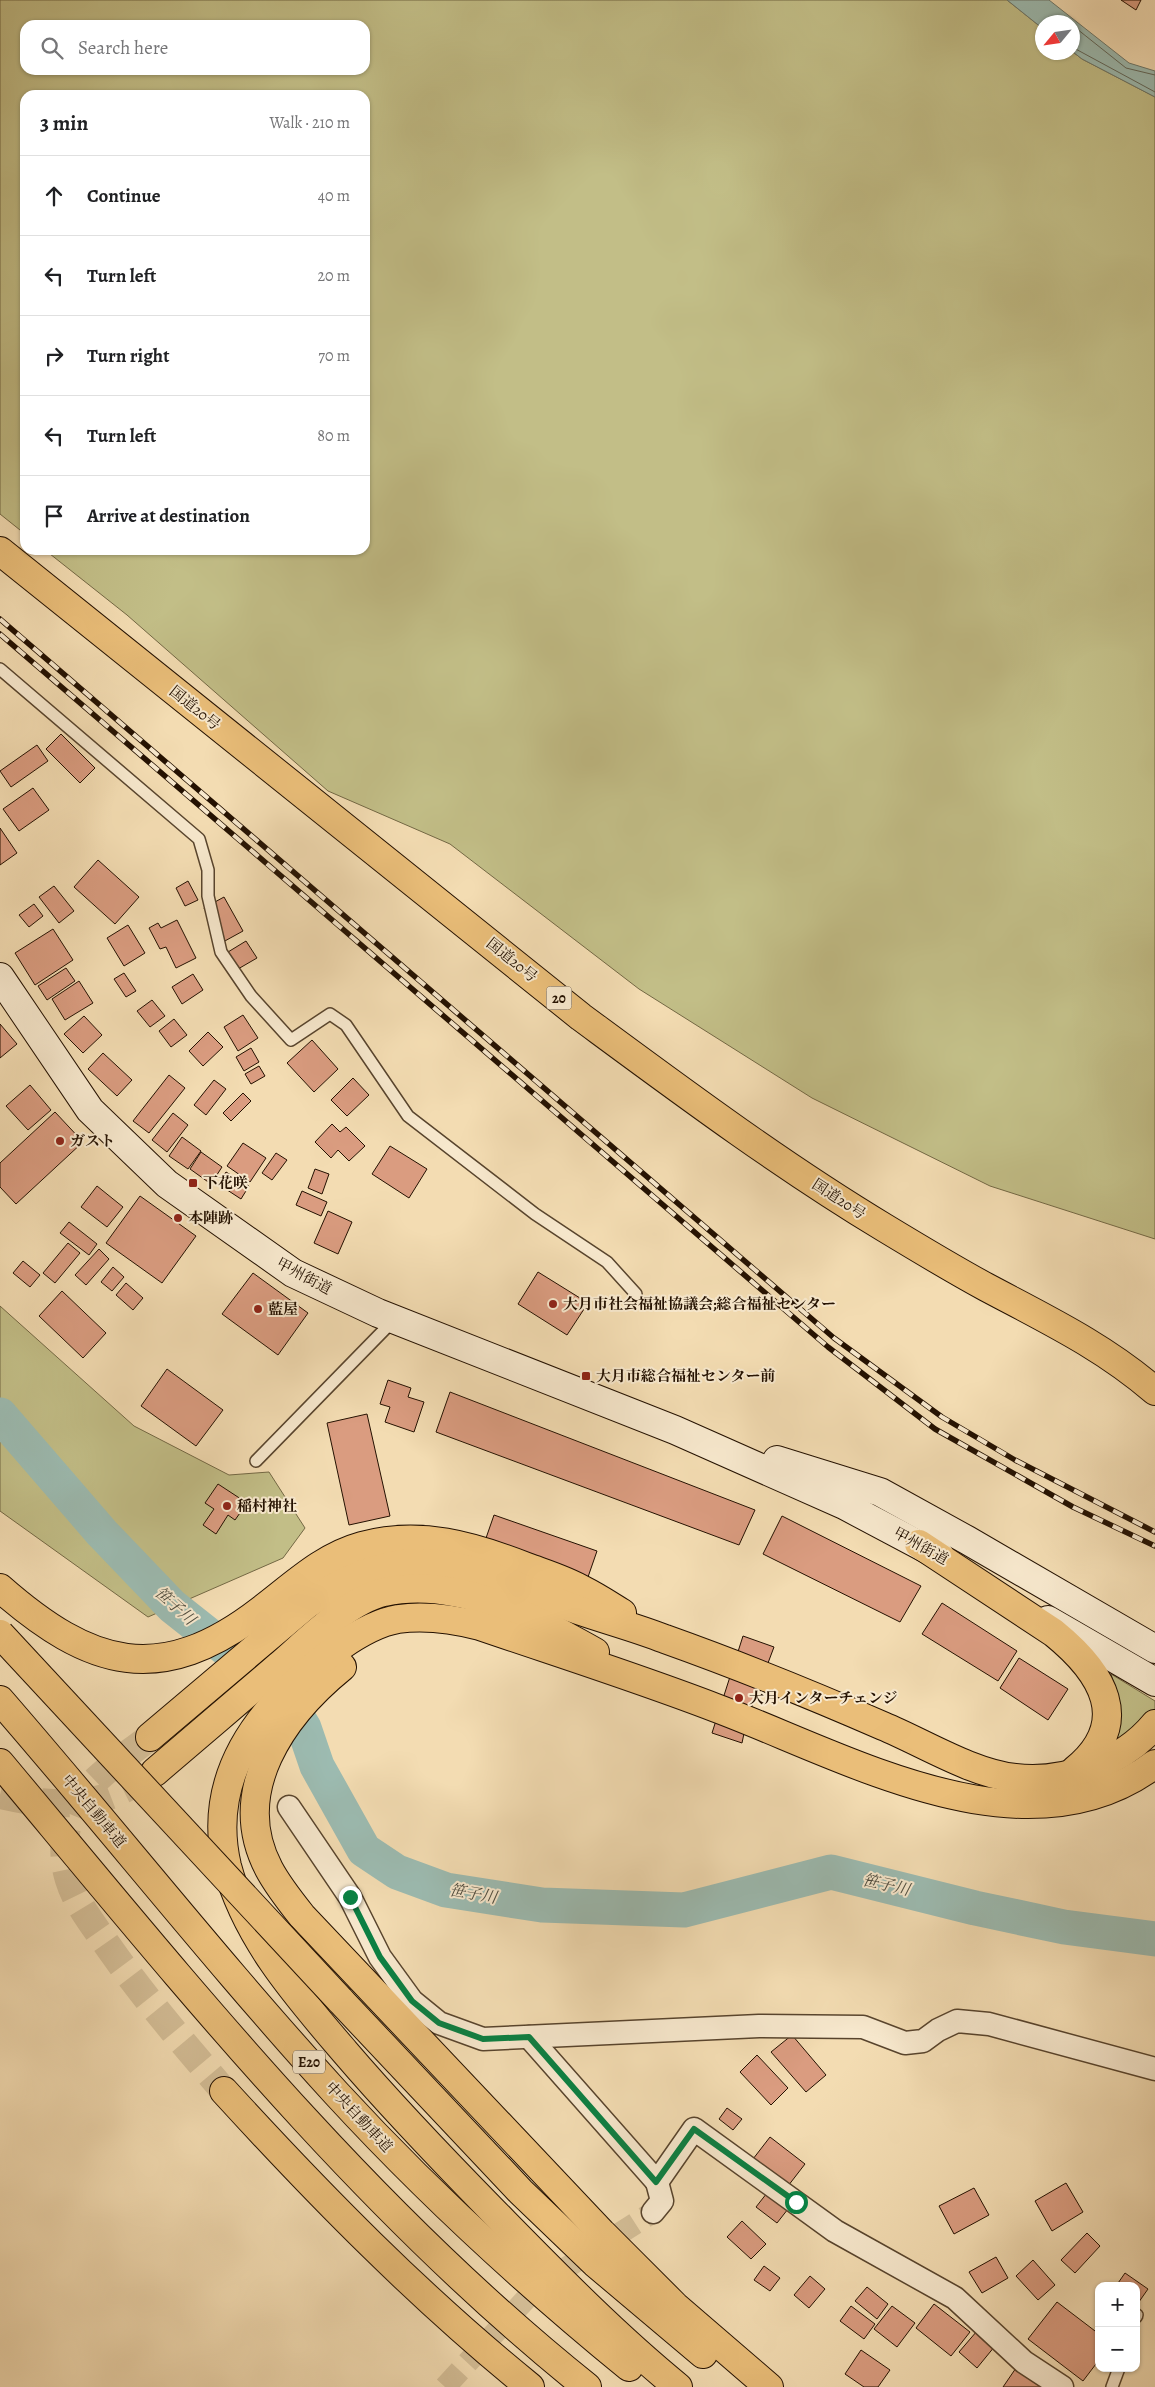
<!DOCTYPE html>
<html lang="en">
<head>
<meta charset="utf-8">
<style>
  body { margin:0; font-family:Alegreya,"Noto Serif JP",serif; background:#f2f2f2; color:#202124 }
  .controls { position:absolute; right:15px; bottom:15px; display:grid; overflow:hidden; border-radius:10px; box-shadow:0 1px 4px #0004 }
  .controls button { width:45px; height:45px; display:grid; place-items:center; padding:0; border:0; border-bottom:1px solid #e0e0e0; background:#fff; color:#202124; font:25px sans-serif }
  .compass { position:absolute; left:1035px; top:15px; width:45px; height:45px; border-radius:50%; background:#fff; box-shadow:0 1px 4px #0004; rotate:241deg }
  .stop { position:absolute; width:15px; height:15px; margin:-11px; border:4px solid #0b8043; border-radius:50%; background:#fff }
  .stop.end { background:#0b8043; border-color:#fff; box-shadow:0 1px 5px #0008 }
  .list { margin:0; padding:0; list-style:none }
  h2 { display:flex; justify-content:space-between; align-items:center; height:65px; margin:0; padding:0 20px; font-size:21px }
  h2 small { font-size:16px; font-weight:400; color:#757577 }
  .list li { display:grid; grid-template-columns:32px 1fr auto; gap:15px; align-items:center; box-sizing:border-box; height:80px; padding:0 20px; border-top:1px solid #e0e0e0 }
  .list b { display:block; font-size:19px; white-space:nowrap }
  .list em { font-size:16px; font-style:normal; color:#757577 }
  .icon { flex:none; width:28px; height:28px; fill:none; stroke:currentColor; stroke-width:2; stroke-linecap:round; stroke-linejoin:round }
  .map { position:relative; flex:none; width:1155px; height:2387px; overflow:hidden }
  .search { position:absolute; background:#fff; box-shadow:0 1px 4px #0004; left:20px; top:20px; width:350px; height:55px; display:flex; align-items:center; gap:12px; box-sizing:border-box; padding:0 18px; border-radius:15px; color:#757577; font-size:19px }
  .panel { position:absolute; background:#fff; box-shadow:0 1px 4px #0004; left:20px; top:90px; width:350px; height:465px; border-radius:15px }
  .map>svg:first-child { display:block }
</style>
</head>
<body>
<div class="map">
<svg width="1155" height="2387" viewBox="0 0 1155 2387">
  <rect width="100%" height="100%" fill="#f3dcb2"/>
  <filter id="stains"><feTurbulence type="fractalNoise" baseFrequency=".004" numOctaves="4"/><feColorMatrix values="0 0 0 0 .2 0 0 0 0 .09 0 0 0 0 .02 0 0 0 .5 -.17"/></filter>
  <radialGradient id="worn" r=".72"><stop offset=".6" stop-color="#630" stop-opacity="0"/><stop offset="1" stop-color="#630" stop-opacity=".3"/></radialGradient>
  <g fill="#c2be87" stroke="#736844" fill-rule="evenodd">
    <path d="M0 0H1007L1042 28V52H1073L1082 59 1155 97V1239L990 1186 812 1098 639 989 450 844 328 791 127 615 45 550H365V95H25V534L0 514ZM25 25H365V70H25Z"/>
    <path d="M0 1306 134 1426 229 1475 269 1472 305 1528 283 1558 148 1617 0 1511Z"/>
    <path d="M1111 1674 1155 1701V1710L1133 1734 1112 1750 1118 1698Z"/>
  </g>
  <path fill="#9cbbb1" stroke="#6c776b" d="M1007 0H1049L1129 63 1155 71V97L1082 59 1073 52 1072 22H1042V28Z"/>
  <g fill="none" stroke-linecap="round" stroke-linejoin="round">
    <g stroke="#606659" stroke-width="1">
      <path d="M1072 25 1126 68 1155 75"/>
      <path d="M1072 47 1155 92"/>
    </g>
    <path stroke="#9cbbb1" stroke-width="35" d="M0 1415 102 1533 172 1606 268 1682 291 1706 304 1728 317 1766 364 1850 397 1872 446 1890 542 1905 684 1910 831 1872 975 1908 1064 1927 1155 1939"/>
  </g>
  <g fill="#da9c80" stroke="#241101">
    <path d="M1121 0H1141L1136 10Z"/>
    <path d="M61 734 95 768 80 783 46 749Z"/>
    <path d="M37 745 48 761 11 787 0 771Z"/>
    <path d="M33 788 49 810 19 831 3 809Z"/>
    <path d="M0 828 17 853 0 865Z"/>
    <path d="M98 860 139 897 115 924 74 887Z"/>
    <path d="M188 881 198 900 185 906 176 888Z"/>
    <path d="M54 886 74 911 59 923 39 897Z"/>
    <path d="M224 897 243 931 223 942 204 908Z"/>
    <path d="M34 904 43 916 29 927 19 915Z"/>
    <path d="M177 920 196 958 176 968 166 947 160 949 149 928 158 923 161 928Z"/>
    <path d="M128 925 145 953 124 966 107 938Z"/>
    <path d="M53 929 73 960 35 985 15 953Z"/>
    <path d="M246 941 257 958 238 969 228 952Z"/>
    <path d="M66 968 75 981 47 1000 38 986Z"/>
    <path d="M124 973 136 991 126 997 114 979Z"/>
    <path d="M193 974 203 990 182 1004 172 987Z"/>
    <path d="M79 981 93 1003 65 1020 52 999Z"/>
    <path d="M152 1000 165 1016 150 1027 137 1011Z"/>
    <path d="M243 1015 258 1038 238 1051 224 1027Z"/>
    <path d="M84 1016 102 1035 83 1053 64 1034Z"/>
    <path d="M174 1019 187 1035 171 1047 159 1031Z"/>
    <path d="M0 1024 17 1044 0 1058Z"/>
    <path d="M208 1032 223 1047 203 1066 189 1051Z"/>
    <path d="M312 1040 338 1069 314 1092 287 1063Z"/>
    <path d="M251 1048 259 1062 244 1071 236 1057Z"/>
    <path d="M103 1053 132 1080 117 1096 88 1069Z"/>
    <path d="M259 1066 265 1076 251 1084 245 1074Z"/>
    <path d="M169 1075 185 1088 149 1133 133 1121Z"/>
    <path d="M353 1078 369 1095 347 1116 331 1100Z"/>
    <path d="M214 1080 226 1089 206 1115 194 1105Z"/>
    <path d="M30 1085 51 1110 28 1130 6 1106Z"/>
    <path d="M243 1093 251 1101 231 1121 223 1113Z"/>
    <path d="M55 1112 83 1142 16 1204 0 1187V1163Z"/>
    <path d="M173 1113 188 1125 167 1152 152 1140Z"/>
    <path d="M332 1124 340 1132 346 1127 365 1146 349 1161 338 1150 331 1158 315 1142Z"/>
    <path d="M182 1137 201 1151 188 1169 169 1156Z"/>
    <path d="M243 1143 266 1158 250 1182 227 1166Z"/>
    <path d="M390 1146 427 1169 409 1198 372 1174Z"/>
    <path d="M201 1152 222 1167 211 1184 190 1169Z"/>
    <path d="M276 1153 287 1160 272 1180 262 1173Z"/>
    <path d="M315 1169 329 1174 322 1194 308 1188Z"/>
    <path d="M226 1172 249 1186 241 1199 218 1184Z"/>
    <path d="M97 1186 123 1207 107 1227 81 1207Z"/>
    <path d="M302 1191 327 1202 321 1216 296 1205Z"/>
    <path d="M140 1196 196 1236 162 1283 106 1243Z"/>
    <path d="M328 1211 352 1222 338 1254 314 1243Z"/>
    <path d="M69 1222 97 1244 89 1255 60 1233Z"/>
    <path d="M68 1243 80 1253 55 1283 43 1273Z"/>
    <path d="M99 1249 109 1259 86 1285 75 1275Z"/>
    <path d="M23 1261 40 1275 30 1287 13 1273Z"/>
    <path d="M113 1267 124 1277 112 1291 101 1282Z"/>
    <path d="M538 1272 588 1303 567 1335 518 1304Z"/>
    <path d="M253 1273 308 1313 278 1355 222 1314Z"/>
    <path d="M126 1283 143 1298 133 1310 116 1295Z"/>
    <path d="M62 1291 106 1333 83 1358 39 1316Z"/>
    <path d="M167 1369 223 1410 196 1446 141 1406Z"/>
    <path d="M388 1380 411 1388 408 1397 424 1402 414 1432 385 1422 390 1407 380 1404Z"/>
    <path d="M450 1392 755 1510 739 1545 436 1432Z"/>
    <path d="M367 1414 390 1516 349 1525 327 1423Z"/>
    <path d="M218 1484 247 1503 235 1520 228 1515 216 1534 203 1525 214 1509 205 1503Z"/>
    <path d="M494 1515 597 1551 588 1577 485 1541Z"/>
    <path d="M782 1516 921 1586 900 1622 763 1554Z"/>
    <path d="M942 1603 1017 1651 998 1681 922 1634Z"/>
    <path d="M743 1636 774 1647 747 1719 742 1743 712 1733Z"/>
    <path d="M1019 1658 1068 1689 1048 1720 1000 1688Z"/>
    <path d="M792 2035 826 2075 806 2092 771 2052Z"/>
    <path d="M757 2055 788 2088 771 2105 740 2072Z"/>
    <path d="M727 2108 742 2119 733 2130 719 2119Z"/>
    <path d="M770 2137 805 2164 788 2186 753 2159Z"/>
    <path d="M1066 2183 1083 2212 1052 2231 1035 2201Z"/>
    <path d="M974 2188 989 2215 954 2234 939 2206Z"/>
    <path d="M767 2193 788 2209 777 2223 756 2207Z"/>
    <path d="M742 2221 766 2244 751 2259 727 2237Z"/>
    <path d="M1087 2233 1100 2246 1075 2273 1061 2260Z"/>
    <path d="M996 2257 1008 2278 982 2293 969 2272Z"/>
    <path d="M1033 2260 1055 2285 1038 2300 1016 2276Z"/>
    <path d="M764 2266 780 2278 770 2291 754 2280Z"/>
    <path d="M1125 2273 1148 2289 1136 2306V2286H1116Z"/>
    <path d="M810 2276 825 2289 809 2308 794 2295Z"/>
    <path d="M867 2287 888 2304 877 2319 855 2301Z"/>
    <path d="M1057 2302 1099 2334V2360L1083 2381 1028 2339Z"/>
    <path d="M934 2304 970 2332 951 2356 916 2328Z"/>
    <path d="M851 2306 875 2324 864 2339 840 2321Z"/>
    <path d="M892 2306 915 2323 897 2347 874 2329Z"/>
    <path d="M977 2331 995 2346 977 2368 959 2352Z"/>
    <path d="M861 2350 890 2370 878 2387H864L845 2374Z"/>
    <path d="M1016 2368 1042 2387H1003Z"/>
  </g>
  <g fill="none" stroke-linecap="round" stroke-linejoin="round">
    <path stroke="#d4be97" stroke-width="22" stroke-dasharray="22 11" stroke-linecap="butt" d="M445 2387 538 2286 653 2212"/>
    <g stroke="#d4be97" stroke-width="28" stroke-dasharray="28 14" stroke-linecap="butt">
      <path d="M150 1737C128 1755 91 1778 77 1803 63 1827 61 1854 69 1880 76 1903 92 1923 105 1942 142 1995 183 2043 224 2091"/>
      <path d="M0 1795C30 1802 65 1807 96 1800 117 1795 136 1783 155 1772"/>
    </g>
    <g stroke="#58442d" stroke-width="14">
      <g id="lane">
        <path d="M0 669 199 839 208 870V896L221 952 251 996 291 1040 330 1014 346 1025 408 1116 535 1214 607 1262 636 1294"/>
        <path d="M256 1461 385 1329 391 1318"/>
        <path d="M1136 2317 1137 2315"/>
        <path d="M1112 2387 1119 2368"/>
      </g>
    </g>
    <g stroke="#58442d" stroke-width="25">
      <g id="street">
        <path d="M289 1807 350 1897 380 1957 412 2001 439 2023 483 2039 759 2026 863 2027 905 2043 923 2041 938 2030 957 2021 989 2024 1155 2069"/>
        <path d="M529 2037 657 2182"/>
        <path d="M653 2212 662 2201 657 2182 694 2129 835 2231 955 2298 1024 2362 1062 2387"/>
      </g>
    </g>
    <g stroke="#241101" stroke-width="30">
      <g id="secondary">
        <path d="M0 977 90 1110 167 1184 293 1273 378 1313 675 1430 844 1505 940 1556"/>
        <path d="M777 1460 880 1492 967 1540 1155 1649"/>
        <path d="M1048 1620 1155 1682"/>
      </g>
    </g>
    <g stroke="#241101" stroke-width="30">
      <g id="highway">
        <path d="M0 551 581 1017C680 1090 779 1164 885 1228 918 1248 951 1268 986 1287 1046 1319 1103 1346 1155 1391"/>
        <path d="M919 1544 1054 1633C1102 1672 1134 1722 1075 1770"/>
        <path d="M0 1588C90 1667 160 1688 261 1610 293 1586 322 1557 362 1546 420 1530 473 1546 527 1567 546 1574 566 1580 583 1590 597 1597 609 1605 622 1613"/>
        <path d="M342 1667C283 1715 228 1791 269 1869 278 1886 290 1901 302 1916L602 2233 675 2306 769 2387"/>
        <path d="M0 1700C113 1830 220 1966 336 2093 427 2192 525 2282 629 2367"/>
        <path d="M150 1737 306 1605C341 1581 377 1563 420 1563 472 1562 530 1593 578 1610 607 1620 637 1628 665 1639 738 1665 812 1695 883 1726 924 1743 971 1773 1015 1778 1064 1784 1123 1763 1155 1724"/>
        <path d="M0 1763C183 1982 363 2208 587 2387"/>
        <path d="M155 1772C196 1737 238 1701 279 1666 308 1641 347 1601 384 1592 458 1576 532 1617 595 1652"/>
        <path d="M340 2000 521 2192 595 2263 703 2354"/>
        <path d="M224 2091C320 2196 419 2297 530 2387"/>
        <path d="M678 2387C612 2333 552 2271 493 2211 442 2159 392 2107 345 2052 297 1996 246 1938 227 1866 210 1794 241 1735 291 1687 317 1662 362 1625 398 1619 427 1615 453 1619 480 1626 559 1653 638 1678 716 1708 845 1756 1025 1862 1155 1764"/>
      </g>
    </g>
    <use href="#lane" stroke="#f7e8cd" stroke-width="11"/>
    <use href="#street" stroke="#f7e8cd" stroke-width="22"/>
    <use href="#secondary" stroke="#f7e8cd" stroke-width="28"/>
    <use href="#highway" stroke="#eabe79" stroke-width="28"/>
    <g stroke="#241101" stroke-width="5.5">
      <g id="rail">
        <path d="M0 619 834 1338 942 1417 1015 1460 1155 1532"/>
        <path d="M0 634 828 1347 935 1429 1073 1507 1155 1546"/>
      </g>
    </g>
    <use href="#rail" stroke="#f7e8cd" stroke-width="4" stroke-dasharray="11" stroke-linecap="butt"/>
    <g stroke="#241101" stroke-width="30" stroke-linecap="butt">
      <path id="highway-bridge" d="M0 1634 340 2000"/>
    </g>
    <use href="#highway-bridge" stroke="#eabe79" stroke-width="28"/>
  </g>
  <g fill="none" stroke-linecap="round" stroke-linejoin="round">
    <path stroke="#0b8043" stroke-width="6" d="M350 1897 380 1957 412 2001 439 2023 483 2039 529 2037 656 2182 694 2129 796 2202"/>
  </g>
  <g fill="#8f2418" stroke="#f7e8cd" stroke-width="2">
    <circle cx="60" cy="1141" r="5"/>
    <rect x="188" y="1178" width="10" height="10" rx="2.5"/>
    <circle cx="178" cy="1218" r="5"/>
    <circle cx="553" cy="1304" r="5"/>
    <circle cx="258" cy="1309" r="5"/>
    <rect x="581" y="1371" width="10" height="10" rx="2.5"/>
    <circle cx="227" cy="1506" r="5"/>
    <circle cx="739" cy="1698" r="5"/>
  </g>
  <g text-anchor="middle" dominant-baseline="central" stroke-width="4" stroke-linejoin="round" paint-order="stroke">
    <g fill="#f7e8cd" stroke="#63523e" stroke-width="1">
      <rect x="546.5" y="986.5" width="25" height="23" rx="4"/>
      <rect x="293" y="2050.5" width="32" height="23" rx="4"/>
    </g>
    <g font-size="14" font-weight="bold" fill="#241101">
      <text x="559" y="998">20</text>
      <text x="309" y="2062">E20</text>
    </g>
    <g font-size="15" fill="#241101" stroke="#f7e8cd">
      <text transform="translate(195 708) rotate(39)">国道20号</text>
      <text transform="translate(512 960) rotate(39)">国道20号</text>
      <text transform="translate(839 1199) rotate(33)">国道20号</text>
      <text transform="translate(304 1276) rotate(28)">甲州街道</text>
      <text transform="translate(921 1546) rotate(29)">甲州街道</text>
      <text transform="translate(94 1811) rotate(50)">中央自動車道</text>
      <text transform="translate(359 2117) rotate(47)">中央自動車道</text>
    </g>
    <g font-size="15" font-weight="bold" fill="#241101" stroke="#f7e8cd" text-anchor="start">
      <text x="70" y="1141">ガスト</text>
      <text x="203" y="1183">下花咲</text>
      <text x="188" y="1218">本陣跡</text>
      <text x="563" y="1304">大月市社会福祉協議会;総合福祉センター</text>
      <text x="268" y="1309">藍屋</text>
      <text x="596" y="1376">大月市総合福祉センター前</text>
      <text x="237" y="1506">稲村神社</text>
      <text x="749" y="1698">大月インターチェンジ</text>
    </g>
    <g font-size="16" font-style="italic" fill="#4e4c3f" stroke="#f7e8cd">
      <text transform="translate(175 1606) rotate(42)">笹子川</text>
      <text transform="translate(886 1885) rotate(13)">笹子川</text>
      <text transform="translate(473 1894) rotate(10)">笹子川</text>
    </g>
  </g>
  <rect width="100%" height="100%" filter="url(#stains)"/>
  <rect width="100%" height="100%" fill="url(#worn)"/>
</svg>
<div class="controls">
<button>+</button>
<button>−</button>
</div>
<svg class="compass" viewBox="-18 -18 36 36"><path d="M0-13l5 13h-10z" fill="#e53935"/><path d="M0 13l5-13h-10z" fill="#757577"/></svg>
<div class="stop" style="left:796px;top:2202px"></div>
<div class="stop end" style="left:350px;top:1897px"></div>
<div class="search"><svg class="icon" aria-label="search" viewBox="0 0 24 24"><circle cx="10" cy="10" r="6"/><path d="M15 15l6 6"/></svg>Search here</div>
<section class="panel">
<h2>3 min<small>Walk · 210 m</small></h2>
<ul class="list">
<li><svg class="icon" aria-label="ahead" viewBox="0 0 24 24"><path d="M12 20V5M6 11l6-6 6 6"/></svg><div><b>Continue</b></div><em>40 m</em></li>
<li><svg class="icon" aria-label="left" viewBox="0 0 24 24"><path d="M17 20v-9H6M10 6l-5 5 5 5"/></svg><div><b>Turn left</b></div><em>20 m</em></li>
<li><svg class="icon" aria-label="right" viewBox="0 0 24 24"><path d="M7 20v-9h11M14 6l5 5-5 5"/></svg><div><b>Turn right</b></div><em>70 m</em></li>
<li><svg class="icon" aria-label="left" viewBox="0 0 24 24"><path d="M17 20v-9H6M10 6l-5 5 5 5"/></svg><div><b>Turn left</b></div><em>80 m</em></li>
<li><svg class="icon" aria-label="arrive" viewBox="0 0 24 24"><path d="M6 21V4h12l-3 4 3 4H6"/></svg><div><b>Arrive at destination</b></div></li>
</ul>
</section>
</div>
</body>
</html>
